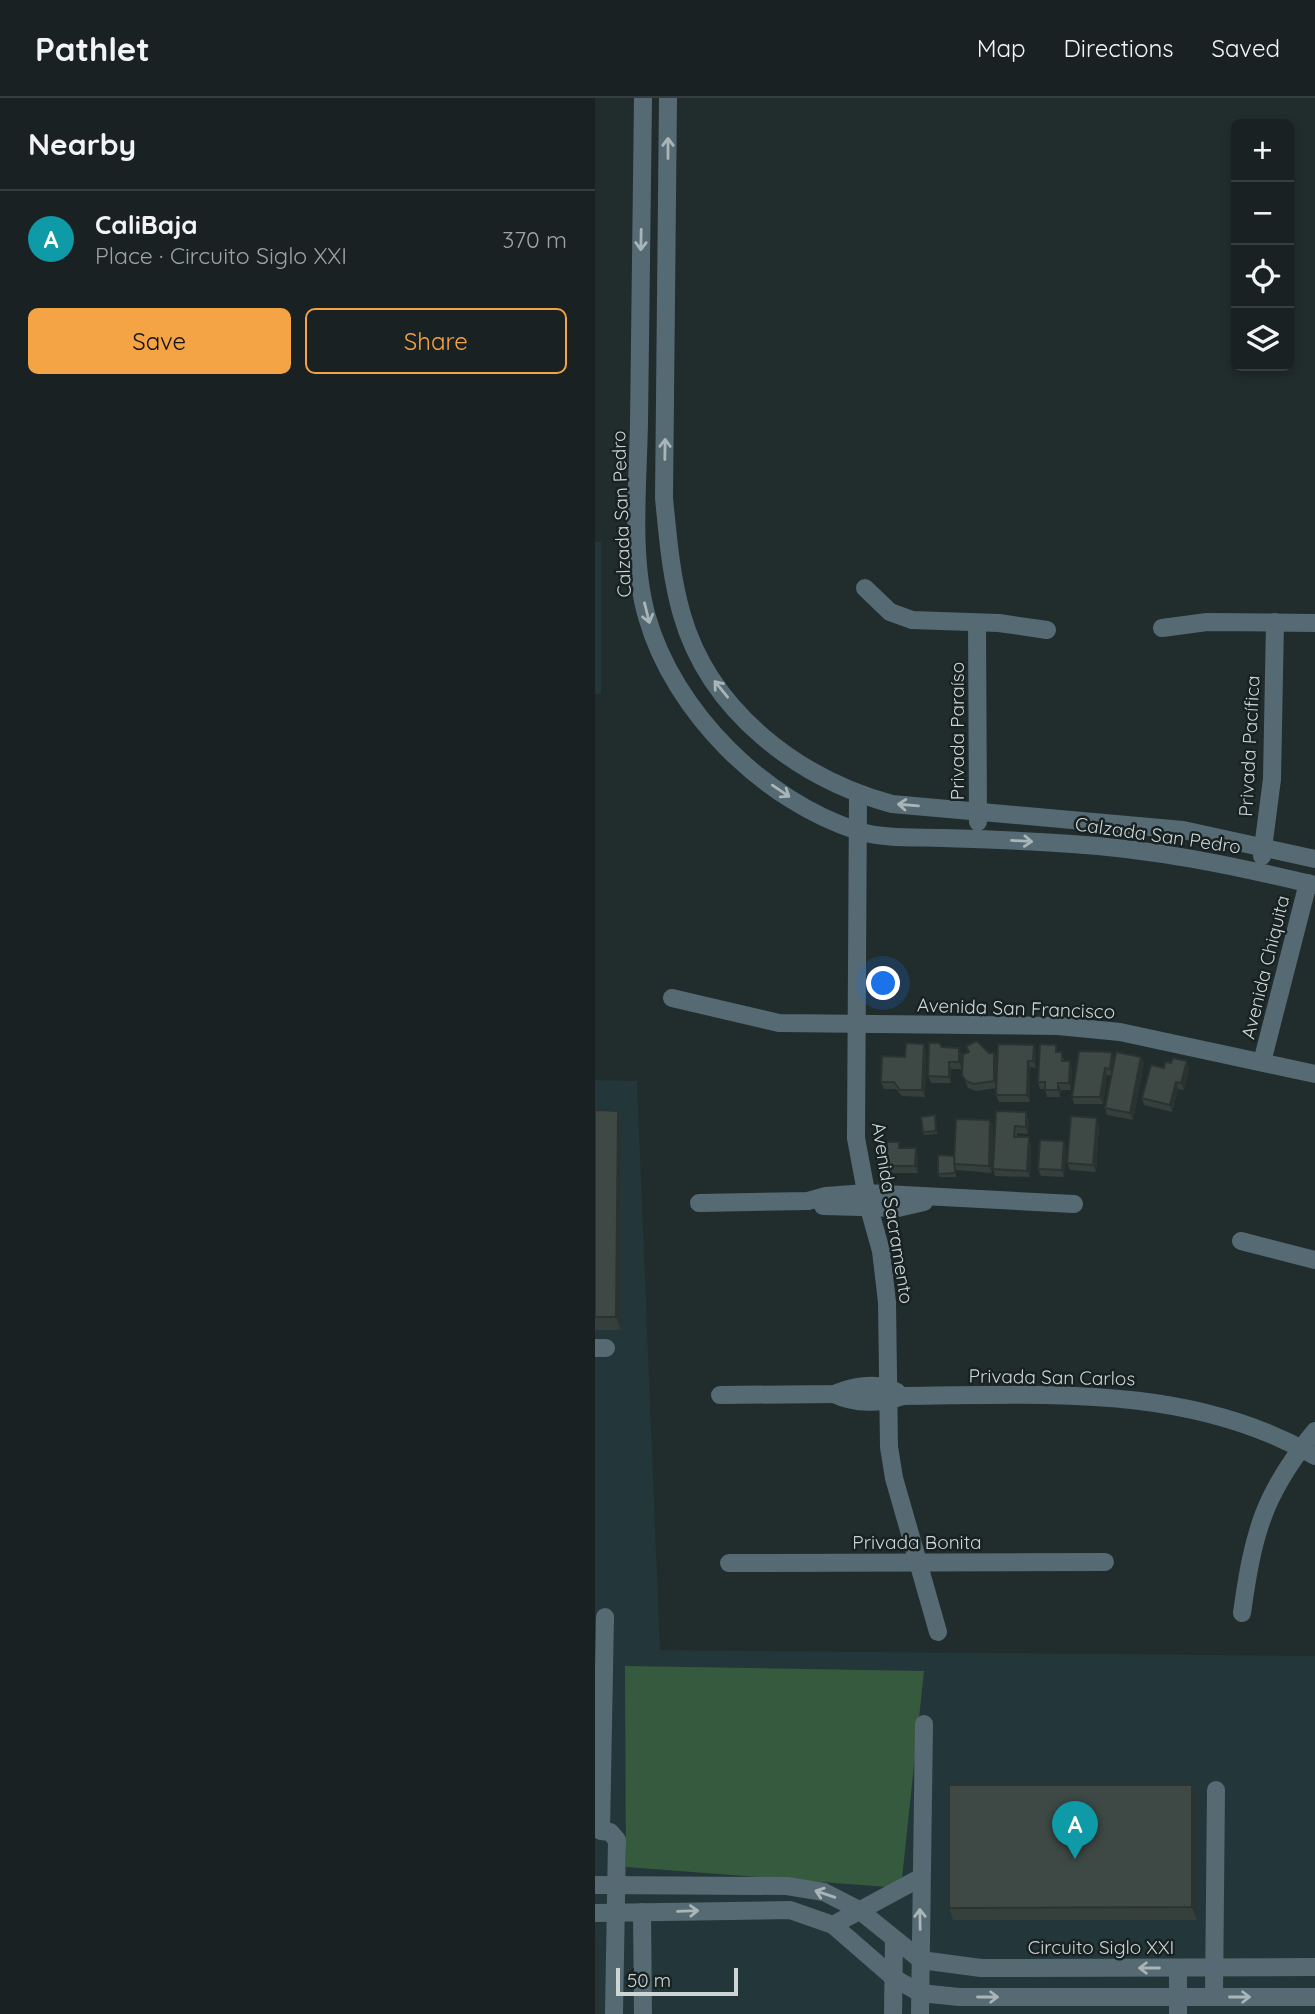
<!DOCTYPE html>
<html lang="en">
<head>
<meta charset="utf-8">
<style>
  body { margin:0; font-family:Quicksand,sans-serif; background:#262e2f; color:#f1f3f6 }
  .controls { position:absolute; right:21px; top:21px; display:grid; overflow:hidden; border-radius:10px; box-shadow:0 4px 10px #0003 }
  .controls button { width:63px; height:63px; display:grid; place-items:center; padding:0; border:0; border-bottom:2px solid #373e40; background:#192122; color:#f1f3f6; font:35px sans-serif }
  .scale { position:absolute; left:21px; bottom:18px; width:122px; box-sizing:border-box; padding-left:7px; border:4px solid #ced5d5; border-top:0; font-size:19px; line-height:24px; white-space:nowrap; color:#ced5d5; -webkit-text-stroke:5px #182223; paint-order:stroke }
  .you { position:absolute; left:289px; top:886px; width:24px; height:24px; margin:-18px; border:5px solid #fff; border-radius:50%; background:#1a73e8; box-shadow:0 0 0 10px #1a73e833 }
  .badge { display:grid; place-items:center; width:46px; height:46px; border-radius:50%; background:#f4a345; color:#fff; font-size:23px; font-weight:700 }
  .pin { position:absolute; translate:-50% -58px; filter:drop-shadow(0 2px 4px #0008) }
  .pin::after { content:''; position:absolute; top:37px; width:24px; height:21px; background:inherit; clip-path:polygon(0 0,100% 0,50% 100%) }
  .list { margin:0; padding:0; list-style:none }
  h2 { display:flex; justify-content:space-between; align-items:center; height:91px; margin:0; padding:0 28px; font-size:30px }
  h2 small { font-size:23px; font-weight:400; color:#9fa3a5 }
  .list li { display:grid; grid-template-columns:46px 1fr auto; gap:21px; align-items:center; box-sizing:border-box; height:98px; padding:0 28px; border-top:2px solid #373e40 }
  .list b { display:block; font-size:26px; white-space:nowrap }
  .list p { margin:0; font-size:23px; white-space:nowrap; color:#9fa3a5 }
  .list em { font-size:23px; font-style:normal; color:#9fa3a5 }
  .actions { display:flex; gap:14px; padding:21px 28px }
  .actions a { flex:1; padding:16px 0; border:2px solid #f4a345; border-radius:10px; text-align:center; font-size:24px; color:#f4a345 }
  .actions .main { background:#f4a345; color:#111 }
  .icon { flex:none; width:38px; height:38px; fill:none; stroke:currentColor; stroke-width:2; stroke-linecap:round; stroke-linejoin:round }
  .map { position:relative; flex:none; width:720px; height:1916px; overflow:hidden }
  header { display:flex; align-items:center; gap:42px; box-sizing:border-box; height:98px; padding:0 35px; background:#192122; border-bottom:2px solid #373e40 }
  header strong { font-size:33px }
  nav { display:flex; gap:38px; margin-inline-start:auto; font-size:24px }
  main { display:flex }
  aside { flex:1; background:#192122 }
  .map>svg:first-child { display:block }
</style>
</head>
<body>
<header>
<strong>Pathlet</strong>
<nav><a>Map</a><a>Directions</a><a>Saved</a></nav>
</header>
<main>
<aside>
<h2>Nearby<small></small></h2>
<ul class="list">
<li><span class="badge" style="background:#0f9aa8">A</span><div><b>CaliBaja</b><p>Place · Circuito Siglo XXI</p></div><em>370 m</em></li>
</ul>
<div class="actions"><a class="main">Save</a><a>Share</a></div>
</aside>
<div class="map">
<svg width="720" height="1916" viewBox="0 0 720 1916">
  <rect width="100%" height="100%" fill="#212c2d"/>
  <g fill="#233639">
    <rect x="0" y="444" width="6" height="152"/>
    <path d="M0 982 42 983 65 1552 720 1558V1916H0Z"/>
  </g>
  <path fill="#365a3e" d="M30 1568 329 1573 306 1790 31 1769Z"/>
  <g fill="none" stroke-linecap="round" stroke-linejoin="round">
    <g stroke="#566a74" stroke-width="18">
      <path d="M48 0C47 108 45 216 44 325 43 385 35 460 52 519 79 614 169 703 263 733 289 741 321 739 347 740 391 741 434 743 477 746 559 751 640 768 720 787"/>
      <path d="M73 0 69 400C73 440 76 479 87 517 115 614 204 681 297 706L588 732 720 761"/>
      <path d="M270 490 295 514 317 522 404 525 452 532"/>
      <path d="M382 525 383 724"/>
      <path d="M567 530 612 524 720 525"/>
      <path d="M263 697 261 1040 274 1110 286 1153 292 1204 294 1349 299 1380 343 1534"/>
      <path d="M667 758 677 681 680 524"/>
      <path d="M77 900 184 925 463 928 525 934 720 976"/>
      <path d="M667 964 713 785"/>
      <path d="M104 1105 213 1103 231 1098 271 1095 479 1106"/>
      <path d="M228 1108 303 1110 329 1104"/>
      <path d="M646 1143 720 1162"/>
      <path d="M0 1250H11"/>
      <path d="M239 1296C260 1306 286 1306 308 1298 449 1297 593 1285 720 1358"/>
      <path d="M125 1297 239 1296C258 1288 284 1283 302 1294"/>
      <path d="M134 1465 510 1464"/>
      <path d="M647 1515C658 1436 668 1396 720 1333"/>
      <path d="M10 1519 6 1733 15 1734 22 1742 19 1916"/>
      <path d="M0 1787 192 1788 229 1794 264 1812 326 1862 386 1870 720 1869"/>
      <path d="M47 1814 48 1916"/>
      <path d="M0 1815 195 1812 238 1827 299 1880 325 1895 364 1899H720"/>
      <path d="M238 1827 325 1780"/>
      <path d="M583 1870V1916"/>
      <path d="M619 1899 621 1692"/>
      <path d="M298 1916 299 1842"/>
      <path d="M325 1916 329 1626"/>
    </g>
  </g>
  <g fill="#353f3c">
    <path d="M329 946 331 953 330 999 307 998 301 991H289L286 984 310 959Z"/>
    <path d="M439 947 441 953V970L435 969V1004H404L401 997 402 990 381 993 373 990 367 977 373 954 371 948 394 955H399L402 961Z"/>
    <path d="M347 949 367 956V971H356V985H336L333 978Z"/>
    <path d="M464 954 469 961V963L477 970 476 992H466L465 999H452L450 991H445L443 984Z"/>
    <path d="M546 959 549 966 538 1022 512 1017 510 1010 516 978 512 977 508 1006H479L477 999 520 960Z"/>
    <path d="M569 970H594L589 992 583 991 577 1014 549 1007 547 1000Z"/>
    <path d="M0 1012 23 1013 27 1025 26 1232H0Z"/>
    <path d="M401 1013 434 1021 433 1036 422 1035V1039L436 1046 435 1079 400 1078 398 1071Z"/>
    <path d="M502 1020 504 1027 501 1074 475 1072 472 1065Z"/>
    <path d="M341 1021 342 1036 329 1037 328 1034Z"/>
    <path d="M395 1022 398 1028 397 1075 361 1072V1079H345L343 1076 359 1058Z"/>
    <path d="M471 1049 469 1079 446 1078 443 1071Z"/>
    <path d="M306 1050 323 1057V1075H294L291 1068Z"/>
    <path d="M597 1687 602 1700V1822H358L354 1810Z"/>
  </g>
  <g fill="#2b3331">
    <path d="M329 946 331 953 330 999 327 992Z"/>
    <path d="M439 947 441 953V970L438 963Z"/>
    <path d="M364 950 367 956V971L364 964Z"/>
    <path d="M517 954 520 961 517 978 515 971Z"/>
    <path d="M399 955 402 961V990L399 983Z"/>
    <path d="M546 959 549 966 538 1022 535 1015Z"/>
    <path d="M433 963 435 969V1004L432 997Z"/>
    <path d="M475 963 477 970 476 992 474 985Z"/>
    <path d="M592 963 594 970 589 992 586 985Z"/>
    <path d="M354 964 356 971V985L354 979Z"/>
    <path d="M510 970 512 977 508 1006 505 999Z"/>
    <path d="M581 984 583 991 577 1014 575 1007Z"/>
    <path d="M463 985 466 992 465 999 463 992Z"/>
    <path d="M23 1013 27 1025 26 1232 21 1219Z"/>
    <path d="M431 1014 434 1021 433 1036 431 1029Z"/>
    <path d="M502 1020 504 1027 501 1074 498 1067Z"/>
    <path d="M395 1022 398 1028 397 1075 394 1068Z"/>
    <path d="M434 1039 436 1046 435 1079 432 1073Z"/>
    <path d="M469 1043 471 1049 469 1079 467 1072Z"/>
    <path d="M321 1050 323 1057V1075L320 1068Z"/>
    <path d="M597 1687 602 1700V1822L597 1809Z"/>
    <path d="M0 1837 3 1845 4 1916H0Z"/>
  </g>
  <g fill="#3e4946" stroke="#2b3331" stroke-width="2">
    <path d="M382 943 394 955H399V983L378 986 371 983 367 977 368 956 374 954 371 948Z"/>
    <path d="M311 945 329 946 327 992H305L299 984H286L287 958 310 959Z"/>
    <path d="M334 945H344L347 949 364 950V964H354V979L333 978Z"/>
    <path d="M403 946 439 947 438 963H433L432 997H401Z"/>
    <path d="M445 946 461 947V954H467V963H475L474 985H463V992H450V984H443Z"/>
    <path d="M484 953 517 954 515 971 510 970 505 999H477Z"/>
    <path d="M521 954 546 959 535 1015 510 1010Z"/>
    <path d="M578 960 592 963 586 985 581 984 575 1007 547 1000 556 967 569 970 570 964 576 965Z"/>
    <path d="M0 1012 23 1013 21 1219H0Z"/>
    <path d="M401 1013 431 1014V1029L420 1028 419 1039H434L432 1073 398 1071Z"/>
    <path d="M340 1017 341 1033 328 1034 326 1019Z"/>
    <path d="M476 1018 502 1020 498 1067 472 1065Z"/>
    <path d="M361 1021 395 1022 394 1068 359 1066Z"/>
    <path d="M445 1042 469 1043 467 1072 443 1071Z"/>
    <path d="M292 1044H304V1050H321L320 1068H291Z"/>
    <path d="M343 1057 359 1058 360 1075 343 1076Z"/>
    <path d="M354 1687H597V1809L354 1810Z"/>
  </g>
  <defs><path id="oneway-shaft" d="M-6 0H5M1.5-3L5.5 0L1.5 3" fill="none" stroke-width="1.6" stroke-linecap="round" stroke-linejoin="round" transform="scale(1.75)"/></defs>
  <g stroke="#aab5b8">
    <use href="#oneway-shaft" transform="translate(73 50) rotate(-90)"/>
    <use href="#oneway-shaft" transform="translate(46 142) rotate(91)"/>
    <use href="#oneway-shaft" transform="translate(70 351) rotate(-89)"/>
    <use href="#oneway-shaft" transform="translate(52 515) rotate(76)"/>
    <use href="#oneway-shaft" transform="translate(126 591) rotate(-129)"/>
    <use href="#oneway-shaft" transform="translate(186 693) rotate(34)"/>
    <use href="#oneway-shaft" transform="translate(313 707) rotate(-175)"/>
    <use href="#oneway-shaft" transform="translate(427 743) rotate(3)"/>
    <use href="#oneway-shaft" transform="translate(230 1796) rotate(-161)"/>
    <use href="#oneway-shaft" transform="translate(93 1813) rotate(-2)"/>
    <use href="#oneway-shaft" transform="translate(325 1821) rotate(-91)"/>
    <use href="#oneway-shaft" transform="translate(554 1870) rotate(180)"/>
    <use href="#oneway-shaft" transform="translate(393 1899)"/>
    <use href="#oneway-shaft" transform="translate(645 1899)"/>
  </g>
  <g text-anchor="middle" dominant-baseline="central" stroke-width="5" stroke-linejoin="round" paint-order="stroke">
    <g font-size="19" fill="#ced5d5" stroke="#182223">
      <text transform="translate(26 416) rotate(-92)">Calzada San Pedro</text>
      <text transform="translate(362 633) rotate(-90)">Privada Paraíso</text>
      <text transform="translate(654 648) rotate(-87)">Privada Pacífica</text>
      <text transform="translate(563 737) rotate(8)">Calzada San Pedro</text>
      <text transform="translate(670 869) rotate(-76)">Avenida Chiquita</text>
      <text transform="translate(421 910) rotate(2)">Avenida San Francisco</text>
      <text transform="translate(298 1115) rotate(81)">Avenida Sacramento</text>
      <text transform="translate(457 1279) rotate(1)">Privada San Carlos</text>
      <text x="322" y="1444">Privada Bonita</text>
      <text x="506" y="1849">Circuito Siglo XXI</text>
    </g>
  </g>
</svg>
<div class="controls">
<button>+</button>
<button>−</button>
<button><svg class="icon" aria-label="locate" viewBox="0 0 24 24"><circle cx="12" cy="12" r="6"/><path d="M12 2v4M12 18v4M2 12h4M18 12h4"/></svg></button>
<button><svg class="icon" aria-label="layers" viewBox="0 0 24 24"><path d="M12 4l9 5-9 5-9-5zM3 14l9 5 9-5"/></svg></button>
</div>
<div class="scale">50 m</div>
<div class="you"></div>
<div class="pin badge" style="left:480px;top:1761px;background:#0f9aa8">A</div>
</div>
</main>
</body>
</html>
